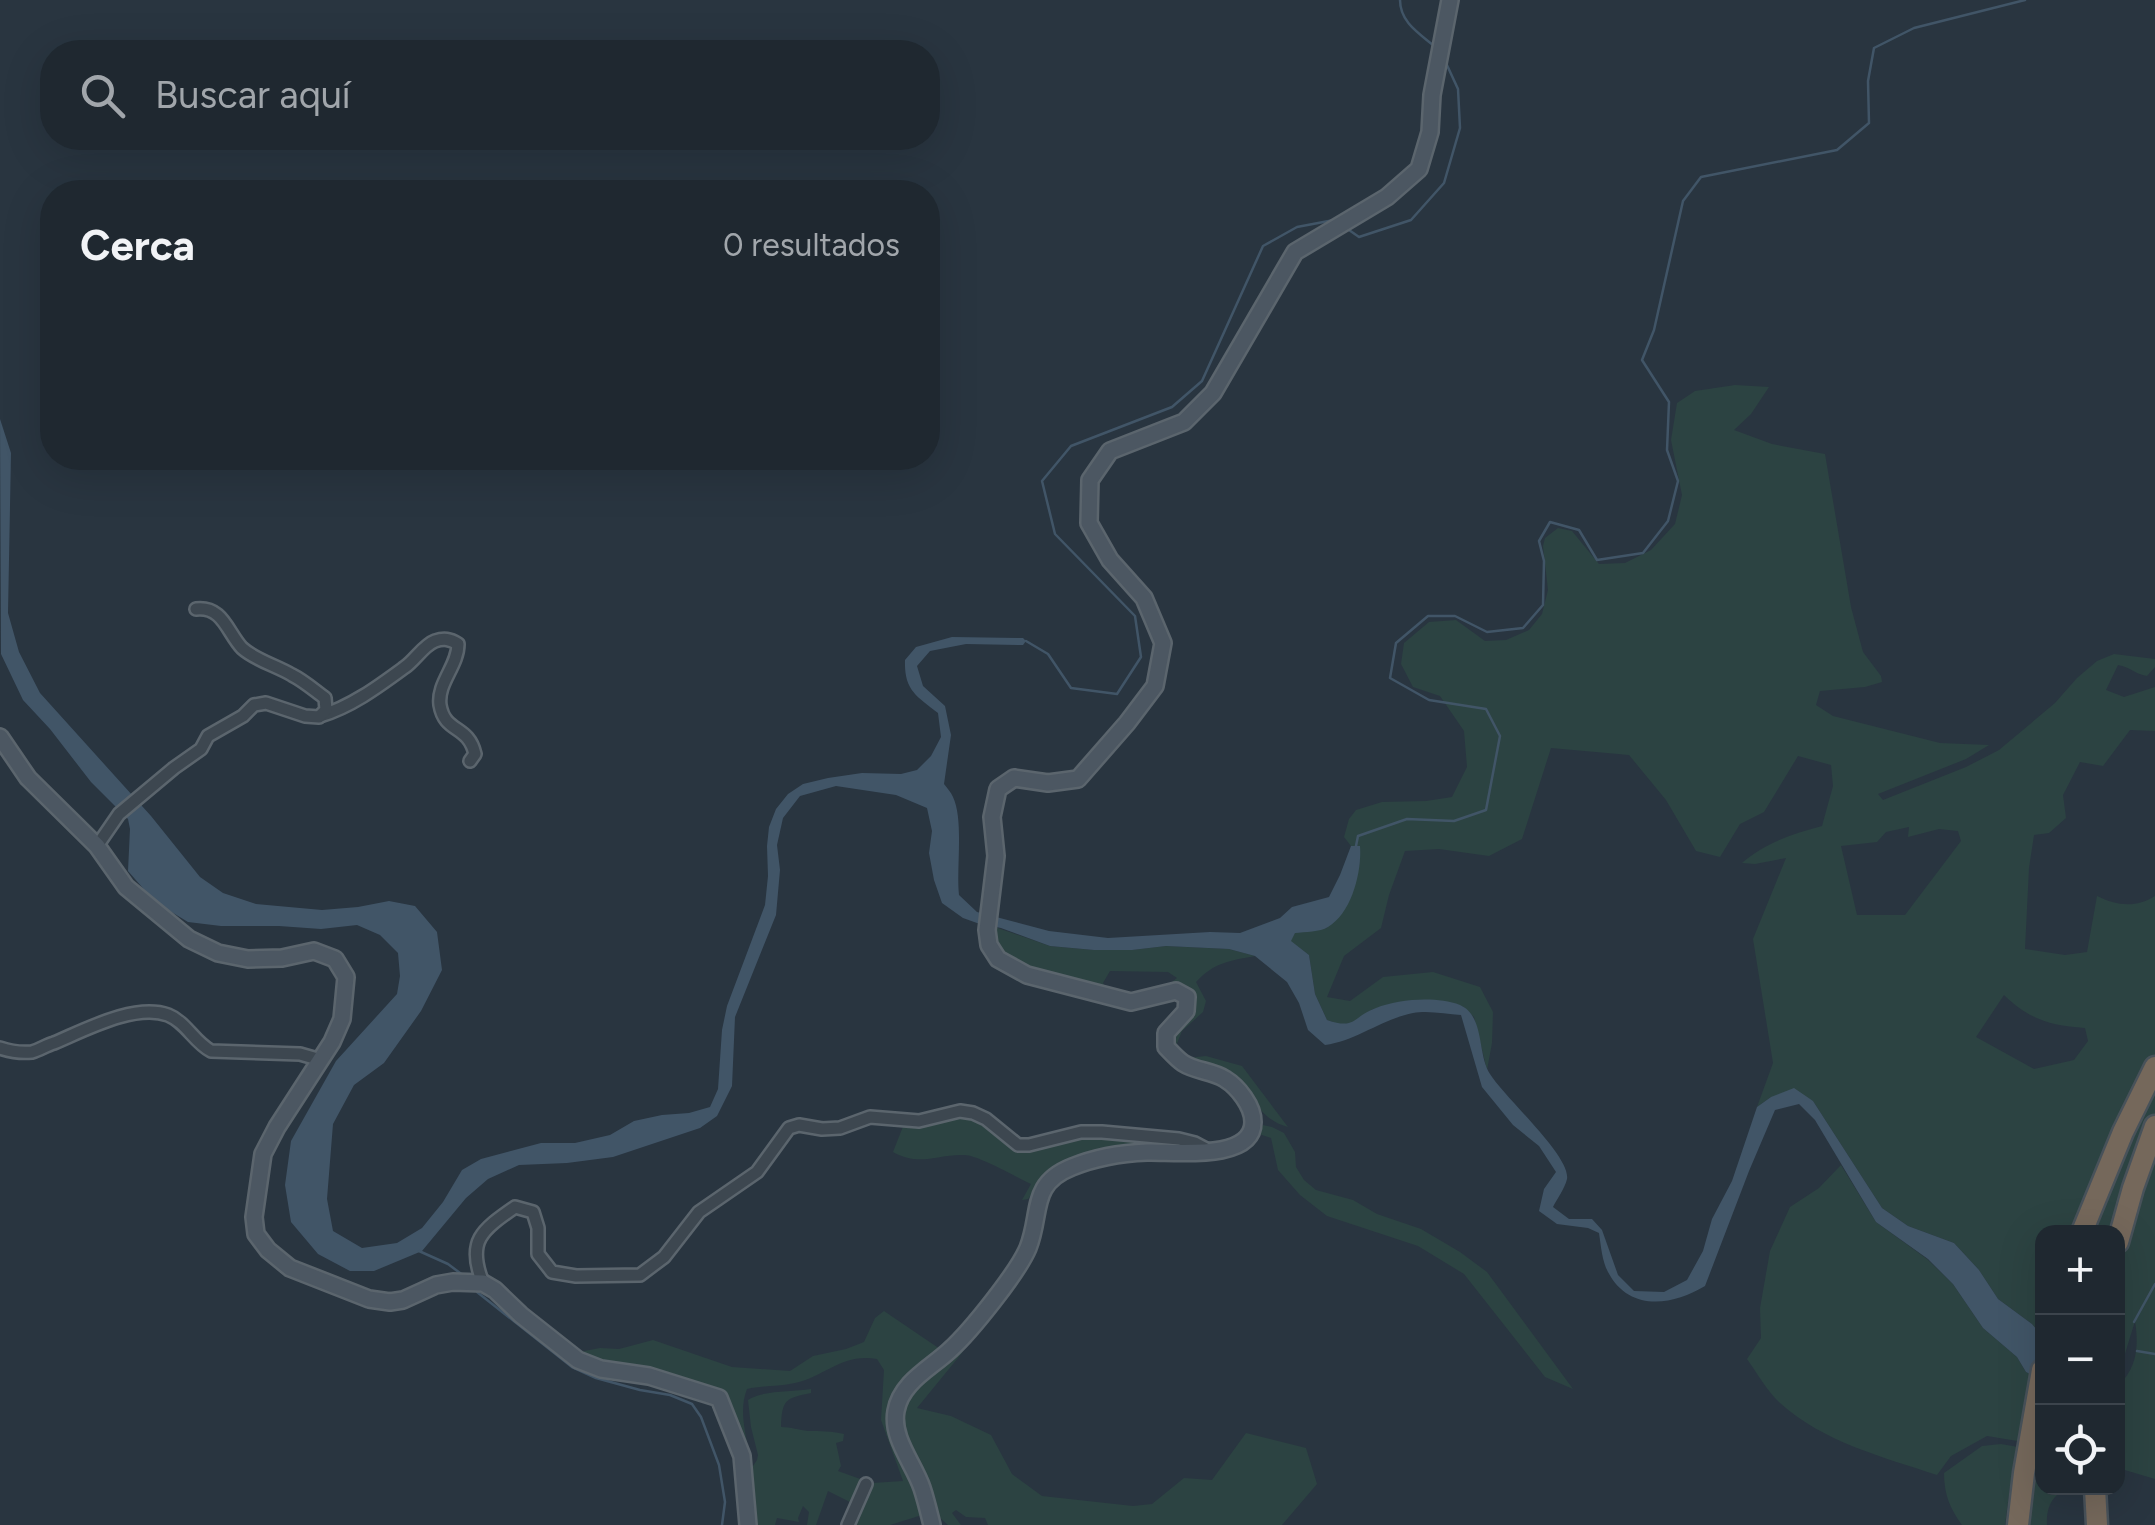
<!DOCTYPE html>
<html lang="es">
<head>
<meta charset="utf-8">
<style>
  body { margin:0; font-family:Figtree,sans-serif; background:#2c343c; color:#f1f3f6 }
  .controls { position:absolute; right:30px; bottom:30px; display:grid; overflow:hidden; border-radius:20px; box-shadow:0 10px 40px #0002 }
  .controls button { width:90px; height:90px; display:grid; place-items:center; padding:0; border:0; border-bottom:2px solid #3c444c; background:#1f2830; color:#f1f3f6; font:50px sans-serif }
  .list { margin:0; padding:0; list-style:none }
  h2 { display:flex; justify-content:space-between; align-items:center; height:130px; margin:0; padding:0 40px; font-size:42px }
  h2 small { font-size:32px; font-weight:400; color:#a1a6ab }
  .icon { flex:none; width:55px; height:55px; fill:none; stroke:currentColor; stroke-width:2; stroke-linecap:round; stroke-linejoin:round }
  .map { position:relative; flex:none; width:2155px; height:1525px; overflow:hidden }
  .search { position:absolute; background:#1f2830; box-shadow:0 10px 40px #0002; left:40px; top:40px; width:900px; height:110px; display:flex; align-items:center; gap:25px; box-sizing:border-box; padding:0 35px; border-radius:40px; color:#a1a6ab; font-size:38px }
  .panel { position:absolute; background:#1f2830; box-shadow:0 10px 40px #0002; left:40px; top:180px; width:900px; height:290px; border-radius:40px }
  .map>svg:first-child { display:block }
</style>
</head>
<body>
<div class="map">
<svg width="2155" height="1525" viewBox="0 0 2155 1525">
  <rect width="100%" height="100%" fill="#293540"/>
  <g fill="#2c4342" fill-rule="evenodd">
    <path d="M1735 385 1769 387 1751 414 1734 430 1772 444 1825 454 1851 607 1863 652 1881 676 1882 682 1865 687 1820 691 1816 705 1833 716 1940 743 1989 745 1966 759 1878 794 1883 800 1966 767 1999 750 2055 703 2077 678 2097 661 2114 654 2155 659V667L2147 676C2135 674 2130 667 2118 665L2106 690 2124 697 2155 687V731L2130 730 2103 766 2080 762 2063 795 2066 818 2049 833 2034 835 2029 868 2025 949 2065 955 2087 952 2097 896C2117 906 2136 908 2155 896V1479L2118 1468V1386C2137 1368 2139 1346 2135 1321L2124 1357 2118 1367V1232H2042V1336L2032 1324 1998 1299 1979 1270 1954 1243 1908 1226 1882 1208 1813 1101 1771 1097 1757 1107 1773 1063 1753 939 1786 858 1755 864 1742 863C1765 843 1792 834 1822 826L1833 786 1831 765 1798 756 1764 812 1740 824 1720 857 1696 851 1666 800 1629 755 1551 748 1522 839 1489 856 1439 849 1405 851 1389 895 1381 928 1344 956 1327 997 1350 1001 1383 977 1433 972 1480 987 1493 1012 1492 1043 1487 1070 1474 1017 1462 1006 1373 1009 1354 1022 1341 1025 1327 1020 1315 994 1309 955 1290 941 1295 933 1327 928 1360 846H1351L1344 837 1349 819 1356 810 1382 802 1426 801 1452 797 1467 767 1464 731 1440 696 1413 687 1401 664 1404 643 1429 622 1456 620 1485 641 1506 640 1529 630 1542 614 1548 590 1543 546 1545 538 1558 528 1572 531 1599 564 1625 563 1651 550 1675 524 1682 495 1671 440 1677 403 1695 391ZM1909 827 1908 837 1939 829 1958 831 1961 841 1905 915H1857L1841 846 1877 842 1886 832ZM2004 995C2030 1020 2049 1025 2085 1028L2088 1041 2074 1060 2034 1069 1976 1037Z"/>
    <path d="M992 926 1050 946 1094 950H1132L1166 946 1229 949 1255 956C1229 961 1215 962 1196 982L1206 1001 1203 1012 1182 1031 1176 1046 1187 1058 1206 1056 1242 1066 1288 1127C1257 1119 1254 1092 1228 1077 1207 1065 1189 1068 1173 1048 1175 1030 1187 1021 1195 1006 1189 988 1176 988 1160 991L1177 978 1168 972 1110 971 1103 983 1108 992 1070 984 1013 962 995 946Z"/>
    <path d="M956 1116C979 1116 992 1127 1008 1142 1067 1137 1136 1131 1193 1147L1139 1149 1038 1186 1028 1199 1022 1200 1031 1184C1016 1177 978 1155 964 1155 937 1154 920 1167 893 1152L904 1124Z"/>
    <path d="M1263 1125 1272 1127 1284 1133 1295 1152 1296 1167 1304 1180 1316 1190 1353 1200 1377 1214 1421 1229 1460 1252 1487 1272 1573 1389 1545 1377 1464 1274 1418 1246 1327 1216 1300 1195 1278 1170 1271 1138 1259 1134Z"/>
    <path d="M1841 1165 1876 1222 1927 1259 1953 1284 1983 1328 2017 1357 2026 1372 2042 1380V1445L1987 1436 1951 1456 1937 1475C1883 1457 1823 1442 1780 1403 1767 1391 1757 1373 1747 1359L1761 1338 1760 1308 1770 1251 1790 1207 1819 1188Z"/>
    <path d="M884 1311 940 1349 891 1402 922 1515 890 1525H855L872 1483 903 1481 881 1420 884 1370 877 1359C842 1353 826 1376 795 1383 779 1387 763 1385 747 1389 739 1409 745 1431 749 1452L745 1456 724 1399 605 1364 579 1352 600 1348 619 1349 653 1340 732 1367 790 1371 813 1356 846 1349 864 1342 875 1318Z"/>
    <path d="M970 1335 962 1353 917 1408 951 1416 991 1435 1012 1474 1042 1496 1133 1506 1152 1504 1184 1478 1212 1480 1246 1433 1306 1448 1317 1484 1282 1525H988L985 1518 966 1517 956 1510 952 1513 961 1525H948L940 1518 935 1497 904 1429 903 1408 909 1395 932 1375Z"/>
    <path d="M811 1389V1393C785 1398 782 1400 781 1427 791 1427 799 1430 808 1431 822 1431 830 1431 844 1434L843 1441 836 1443 841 1466 838 1471 863 1480 852 1503 828 1491 816 1525H807L809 1512 803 1506 798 1518 799 1522 777 1518 775 1525H754L750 1483 751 1469 757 1460 758 1455 751 1427 748 1400C763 1390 792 1392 811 1389Z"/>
    <path d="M2001 1444 2042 1451V1488H2069C2052 1494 2046 1508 2047 1525H2026L2018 1467 2010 1487 2005 1525H1962C1950 1509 1944 1494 1944 1473L1982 1446Z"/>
  </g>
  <path fill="#415567" d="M0 419 11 453 8 613 19 652 40 693 151 816 200 877 223 893 256 904 322 910 358 907 389 901 415 906 437 932 442 970 421 1011 384 1063 354 1085 333 1124 327 1199 333 1231 362 1248 397 1243 422 1228 443 1202 462 1170 481 1159 541 1143H575L610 1135 634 1121 662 1115 689 1113 710 1107 718 1089 722 1030 727 1006 765 905 768 876 767 846 769 827 776 809 788 794 803 784 828 778 862 773 901 774 917 770 931 756 941 737 938 713C916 696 904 690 905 660L916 647 952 637 1023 638 1026 641 1023 645 966 644 930 651 917 666 923 686 945 706 951 735 944 784C947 788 951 792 953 797 964 821 956 868 959 895L977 912 1049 931 1108 938 1210 932 1240 933 1280 918 1292 907 1329 897 1340 875 1351 846H1360C1362 871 1352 913 1328 927 1320 932 1305 932 1295 933L1291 941 1309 955 1315 994 1327 1020C1356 1030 1352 1017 1376 1008 1399 999 1436 996 1460 1005 1485 1016 1477 1054 1490 1074 1504 1097 1571 1156 1567 1179 1565 1188 1557 1199 1553 1207L1569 1219H1592L1602 1230 1618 1275 1634 1291 1664 1292 1687 1280 1703 1251 1712 1219 1732 1181 1757 1107 1771 1097 1794 1088 1813 1101 1882 1208 1908 1226 1954 1243 1979 1270 1998 1299 2032 1324 2042 1336V1380L2026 1372 2017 1357 1983 1328 1953 1284 1928 1259 1876 1222 1815 1120 1799 1104 1775 1110 1749 1171 1705 1286C1672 1306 1629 1312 1608 1272 1602 1261 1601 1246 1599 1233L1588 1228 1557 1224 1539 1211 1544 1189 1556 1172 1539 1146 1513 1125 1482 1087 1461 1015C1446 1014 1428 1010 1413 1013 1382 1019 1356 1041 1325 1045L1308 1030 1299 1003 1287 982 1255 956 1229 949 1166 946 1132 950H1094L1050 946 1001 928 977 923 963 918 942 903 934 880 929 853 932 831 927 808 896 795 836 786 800 796 783 818 777 845 780 870 776 915 735 1017 732 1086 717 1116 700 1128 613 1157 567 1163 519 1165 488 1179 466 1198 422 1251 374 1271H350L318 1254 291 1222 285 1185 291 1141 336 1061 397 994 400 976 398 953 380 935 357 925 321 929 279 926H221L188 922 155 902 128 871 130 829 128 819 91 782 50 729 23 700 1 654Z"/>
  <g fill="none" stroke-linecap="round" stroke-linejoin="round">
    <g stroke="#415567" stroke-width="2.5">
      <path d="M1400 0C1400 21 1417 32 1433 45"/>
      <path d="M1349 230 1359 237 1411 220 1444 183 1460 128 1458 89 1446 63"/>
      <path d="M1026 641 1048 654 1071 688 1117 694 1141 657 1135 616 1055 534 1042 481 1071 446 1172 407 1202 381 1263 246 1297 227 1334 220"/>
      <path d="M1356 846 1358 836 1407 819 1454 821 1486 810 1500 736 1486 709 1429 700 1390 678 1396 643 1428 616H1455L1487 632 1523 628 1543 605 1544 561 1539 541 1550 522 1579 530 1597 560 1643 553 1668 521 1678 481 1667 450 1669 402 1642 360 1654 330 1683 201 1701 177 1837 150 1869 123 1868 81 1874 48 1914 28 2025 0"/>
      <path d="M419 1251 448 1264 464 1276"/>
      <path d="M477 1292 572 1367 596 1378 640 1390 670 1395 692 1404 701 1417 719 1465 725 1502 722 1525"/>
      <path d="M2134 1322 2155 1284"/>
      <path d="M2137 1351 2155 1354"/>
    </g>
    <g stroke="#5b656d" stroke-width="16">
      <g id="street">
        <path d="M320 716C351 707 379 686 405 667 415 660 424 645 435 641 444 638 450 639 458 644 458 666 437 683 440 705 445 734 468 724 475 754L470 761"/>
        <path d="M97 846 119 814 174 768 201 749 208 736 243 716 254 705 266 703 305 716 319 717 326 710 325 698C314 690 304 681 292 675 277 666 255 660 242 648 227 632 223 606 196 609"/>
        <path d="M0 1048C9 1051 22 1053 32 1052 39 1050 47 1045 54 1043 85 1030 135 1003 168 1015 186 1022 194 1042 211 1051L300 1054 321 1060"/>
        <path d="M483 1283C466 1241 482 1230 515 1207L533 1212 538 1228V1254L552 1272 576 1276 640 1275 664 1257 699 1212 757 1172 789 1128 799 1125 822 1129 840 1128 870 1117 919 1121 960 1111 973 1113 986 1119 1018 1145H1029L1081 1132H1102L1179 1139 1195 1143 1212 1152"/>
        <path d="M848 1525 866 1484"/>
      </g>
    </g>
    <g stroke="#5b656d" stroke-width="20">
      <g id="secondary">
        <path d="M0 737 28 778 97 846 126 887 189 939 218 953 248 959 282 958 314 951 335 959 346 977 342 1019 332 1042 277 1127 263 1154 254 1217 256 1234 268 1250 290 1268 369 1299 390 1302 403 1300 436 1285 453 1282 483 1283 495 1290 521 1315 578 1360 601 1369 649 1376 719 1398 742 1456 748 1525"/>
        <path d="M932 1525C929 1513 926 1500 922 1488 914 1464 891 1438 896 1411 901 1382 931 1368 950 1350 971 1331 1018 1272 1028 1248 1042 1213 1029 1184 1072 1167 1094 1158 1123 1153 1147 1152 1173 1151 1253 1162 1253 1122 1253 1106 1238 1087 1225 1079 1213 1071 1195 1071 1183 1063 1177 1059 1171 1052 1166 1047V1033L1186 1011 1187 997 1176 991 1131 1002 1027 975 998 959 989 945 987 930 996 856 992 817 998 789 1014 778 1048 783 1078 779 1127 723 1155 686 1163 643 1144 598 1110 560 1089 523 1090 480 1110 451 1184 422 1213 393 1295 252 1387 197 1419 169 1430 132 1432 95 1450 0"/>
      </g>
    </g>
    <g stroke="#48525a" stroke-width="25">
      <g id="highway">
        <path d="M2082 1232 2123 1132 2155 1067"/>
        <path d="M2118 1242 2133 1188 2155 1126"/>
        <path d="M2095 1488 2097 1525"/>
        <path d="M2018 1525 2024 1473 2042 1370"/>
      </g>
    </g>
    <use href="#street" stroke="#3d4750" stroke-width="11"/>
    <use href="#secondary" stroke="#4c5762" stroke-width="15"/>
    <use href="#highway" stroke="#75685b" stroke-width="20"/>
  </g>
</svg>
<div class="controls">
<button>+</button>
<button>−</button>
<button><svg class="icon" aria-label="locate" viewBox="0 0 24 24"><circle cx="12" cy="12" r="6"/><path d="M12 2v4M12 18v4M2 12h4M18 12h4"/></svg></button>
</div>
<div class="search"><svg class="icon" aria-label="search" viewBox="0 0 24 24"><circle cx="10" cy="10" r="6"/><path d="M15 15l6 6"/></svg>Buscar aquí</div>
<section class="panel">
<h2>Cerca<small>0 resultados</small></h2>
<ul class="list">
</ul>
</section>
</div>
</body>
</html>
